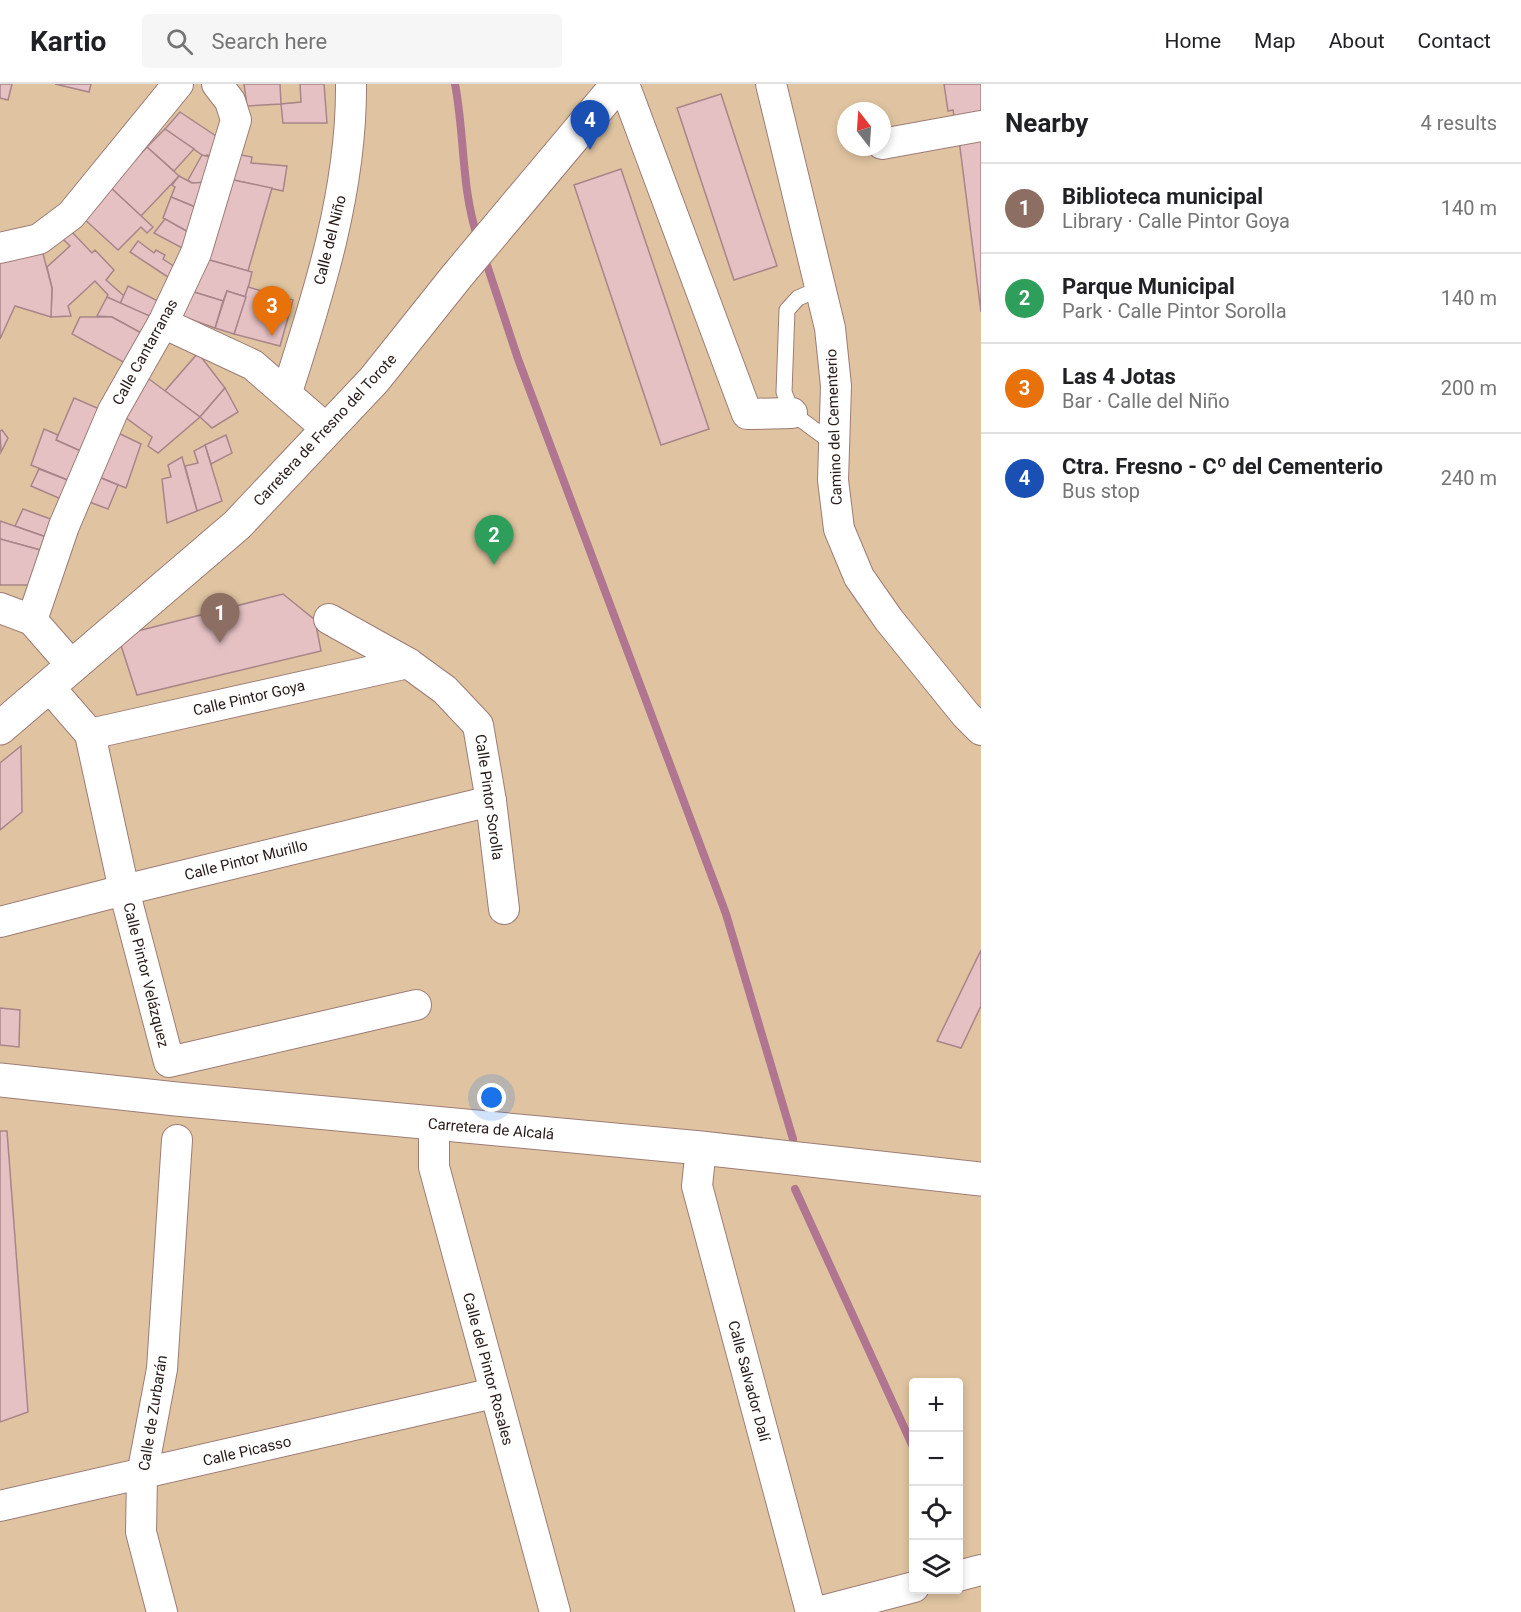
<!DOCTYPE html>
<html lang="en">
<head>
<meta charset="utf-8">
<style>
  body { margin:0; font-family:Roboto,sans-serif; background:#f6f6f6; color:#202124 }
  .controls { position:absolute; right:18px; bottom:18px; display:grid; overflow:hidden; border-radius:6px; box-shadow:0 3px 9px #0003 }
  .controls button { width:54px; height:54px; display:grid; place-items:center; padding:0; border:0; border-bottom:2px solid #e0e0e0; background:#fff; color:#202124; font:30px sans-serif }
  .compass { position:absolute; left:837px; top:18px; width:54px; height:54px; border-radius:50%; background:#fff; box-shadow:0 3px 9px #0003; rotate:343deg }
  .you { position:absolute; left:492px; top:1014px; width:21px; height:21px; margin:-15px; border:4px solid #fff; border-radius:50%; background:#1a73e8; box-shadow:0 0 0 9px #1a73e833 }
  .badge { display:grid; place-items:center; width:39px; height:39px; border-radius:50%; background:#6d52cb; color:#fff; font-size:20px; font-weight:700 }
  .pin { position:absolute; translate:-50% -50px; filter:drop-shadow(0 2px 3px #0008) }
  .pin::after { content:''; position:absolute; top:32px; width:21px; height:18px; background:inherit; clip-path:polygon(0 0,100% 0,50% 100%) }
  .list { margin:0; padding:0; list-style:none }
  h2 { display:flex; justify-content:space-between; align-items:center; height:78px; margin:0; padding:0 24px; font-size:26px }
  h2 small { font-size:20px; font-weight:400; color:#757577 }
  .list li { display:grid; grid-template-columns:39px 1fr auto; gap:18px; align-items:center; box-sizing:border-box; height:90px; padding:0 24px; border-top:2px solid #e0e0e0 }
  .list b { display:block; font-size:22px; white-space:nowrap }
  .list p { margin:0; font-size:20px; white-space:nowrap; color:#757577 }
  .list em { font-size:20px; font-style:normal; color:#757577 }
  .icon { flex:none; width:33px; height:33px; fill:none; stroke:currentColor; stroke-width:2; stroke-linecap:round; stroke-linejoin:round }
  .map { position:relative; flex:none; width:981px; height:1528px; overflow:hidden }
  header { display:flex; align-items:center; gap:36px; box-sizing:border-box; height:84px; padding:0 30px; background:#fff; border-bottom:2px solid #e0e0e0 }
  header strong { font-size:28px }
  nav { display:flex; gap:33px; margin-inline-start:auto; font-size:21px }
  .search { width:420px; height:54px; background:#f6f6f6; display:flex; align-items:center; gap:15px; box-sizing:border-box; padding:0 21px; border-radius:6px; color:#757577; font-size:22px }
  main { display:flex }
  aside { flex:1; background:#fff }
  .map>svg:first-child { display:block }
</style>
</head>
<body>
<header>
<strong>Kartio</strong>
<div class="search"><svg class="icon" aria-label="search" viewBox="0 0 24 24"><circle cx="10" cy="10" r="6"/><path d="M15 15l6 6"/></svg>Search here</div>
<nav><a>Home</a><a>Map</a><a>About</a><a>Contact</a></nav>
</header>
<main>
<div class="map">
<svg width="981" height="1528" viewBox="0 0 981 1528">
  <rect width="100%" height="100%" fill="#fde0da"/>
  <path fill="#e0c4a1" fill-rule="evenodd" d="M0 0H981V1528H0ZM846 27H882V63H846ZM914 1298H958V1506H914Z"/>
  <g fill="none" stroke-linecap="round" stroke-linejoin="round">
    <g stroke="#b07590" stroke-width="8">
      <path d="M455 0C465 52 461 105 478 155"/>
      <path d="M484 172 518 275 726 830 793 1055"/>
      <path d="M795 1105 914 1365"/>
    </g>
  </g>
  <g fill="#e5c1c4" stroke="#a78589" stroke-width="1.5">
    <path d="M0 0H12L8 16 0 14Z"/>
    <path d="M55 0H91L89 8Z"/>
    <path d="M244 0H280L281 20 247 22Z"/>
    <path d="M300 0H324L327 39H283L281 20 301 18Z"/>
    <path d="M944 0H981V32L955 37 953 26 948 27Z"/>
    <path d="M721 10 777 182 734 196 677 24Z"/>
    <path d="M180 28 222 56 217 75 207 71 205 73 165 45Z"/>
    <path d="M165 45 194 65 174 87 147 63Z"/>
    <path d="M981 54V228L959 56Z"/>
    <path d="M147 63 179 92 141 132 110 103Z"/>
    <path d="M236 70 252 73 251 79 287 82 283 107 229 95Z"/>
    <path d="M202 71 217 75 211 98 192 99 188 96Z"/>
    <path d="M621 85 709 345 661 361 574 101Z"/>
    <path d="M179 92 192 99 211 98 200 125 171 113 175 103 172 101Z"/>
    <path d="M229 95 272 104 248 187 206 175Z"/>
    <path d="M110 103 153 143 147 149 141 143 118 166 82 133Z"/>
    <path d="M171 113 200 125 190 149 163 134Z"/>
    <path d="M165 135 190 149 184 165 154 149Z"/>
    <path d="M69 145 92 169 95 166 114 186 106 196 124 212 120 220 107 213 108 211 95 197 68 222 71 232 51 233 52 204 47 183 70 162 61 153Z"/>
    <path d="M138 157 154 169 156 166 165 171 163 175 175 183 171 195 130 168Z"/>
    <path d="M42 166 52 204 51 233 15 222 0 255V173Z"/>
    <path d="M206 175 252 188 246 213 227 207 223 217 194 208Z"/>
    <path d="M128 202 160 218 152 233 120 220Z"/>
    <path d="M248 203 293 216 280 262 234 250Z"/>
    <path d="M227 207 246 213 234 250 215 244Z"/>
    <path d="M194 208 223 217 215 244 181 232Z"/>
    <path d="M107 213 152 233 143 250 112 233 97 232Z"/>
    <path d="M80 233H112L143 250 127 280 72 250Z"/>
    <path d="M198 269 225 304 200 333 165 307Z"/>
    <path d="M145 292 200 333 158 369 148 362 152 353 122 331Z"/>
    <path d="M225 304 238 328 212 344 200 333Z"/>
    <path d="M74 314 104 327 85 369 56 356Z"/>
    <path d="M44 345 58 351 56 356 85 369 75 399 31 381Z"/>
    <path d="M2 346 8 354 1 368 0 347Z"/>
    <path d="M112 346 141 360 126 404 94 391Z"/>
    <path d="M226 351 232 369 211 380 205 361Z"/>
    <path d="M205 361 222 417 197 427 185 382 198 379 194 367Z"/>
    <path d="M182 373 197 427 167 439 162 395 171 393 168 381Z"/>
    <path d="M39 385 75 399 68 418 31 402Z"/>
    <path d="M94 391 118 401 108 425 84 416Z"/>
    <path d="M23 425 56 437 49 454 15 442Z"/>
    <path d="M0 437 49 454 44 467 0 455Z"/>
    <path d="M0 455 44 467 31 501H0Z"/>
    <path d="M283 510 315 536 321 567 137 611 118 552Z"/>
    <path d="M21 662 22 728 0 746V679Z"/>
    <path d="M981 866V922L961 964 937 957Z"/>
    <path d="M0 924 20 926 19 963 0 961Z"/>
    <path d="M0 1047H7L28 1328 0 1338Z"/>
  </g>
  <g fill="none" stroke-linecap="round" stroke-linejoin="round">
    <g stroke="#9d7c76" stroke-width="17">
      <path id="lane" d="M821 204 798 214 787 226 784 308 792 329 834 360"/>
    </g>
    <g stroke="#9d7c76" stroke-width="32">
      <g id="street">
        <path d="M624 0 747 330 792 329"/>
        <path d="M771 0 830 244 836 302 833 396 839 445 859 493 889 536 966 631 981 646"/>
        <path d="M882 60 981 42"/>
        <path d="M0 164 39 155 71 131 178 0"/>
        <path d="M163 239 253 281 328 346"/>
        <path d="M287 308C319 209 352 105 351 0"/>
        <path d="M0 524 32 536 73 583"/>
        <path d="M329 535 408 579 445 606 478 641 491 717 504 825"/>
        <path d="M32 536 64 442 113 327 163 239 196 169 236 36 230 17 217 0"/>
        <path d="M50 604 90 650 124 806 169 978 416 921"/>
        <path d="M90 650 408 579"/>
        <path d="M0 838 124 806 491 717"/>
        <path d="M434 1039V1083L555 1528"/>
        <path d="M701 1064 697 1102 811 1528"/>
        <path d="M0 1422 494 1309"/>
        <path d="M958 1492 981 1486"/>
        <path d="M162 1528 141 1448 142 1391 162 1285 177 1056"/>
        <path d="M818 1528 914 1503"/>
      </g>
    </g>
    <g stroke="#9d7c76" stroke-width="35">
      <g id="secondary">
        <path d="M0 644 237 441 374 296 457 192 618 0"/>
        <path d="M0 996 176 1015 701 1064 981 1095"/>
      </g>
    </g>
    <use href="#lane" stroke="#fff" stroke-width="15"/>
    <use href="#street" stroke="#fff" stroke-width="30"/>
    <use href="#secondary" stroke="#fff" stroke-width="33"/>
  </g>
  <g text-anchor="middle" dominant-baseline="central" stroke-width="5" stroke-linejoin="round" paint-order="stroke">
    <g font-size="15" fill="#271a17" stroke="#fff">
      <text transform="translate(330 156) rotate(-76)">Calle del Niño</text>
      <text transform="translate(145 268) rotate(-61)">Calle Cantarranas</text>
      <text transform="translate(834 343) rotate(-92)">Camino del Cementerio</text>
      <text transform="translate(325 346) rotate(-47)">Carretera de Fresno del Torote</text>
      <text transform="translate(249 614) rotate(-13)">Calle Pintor Goya</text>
      <text transform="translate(489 713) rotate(82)">Calle Pintor Sorolla</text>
      <text transform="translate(246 776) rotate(-14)">Calle Pintor Murillo</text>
      <text transform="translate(146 891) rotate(76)">Calle Pintor Velázquez</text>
      <text transform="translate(491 1045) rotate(5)">Carretera de Alcalá</text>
      <text transform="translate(488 1285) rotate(75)">Calle del Pintor Rosales</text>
      <text transform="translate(749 1297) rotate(75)">Calle Salvador Dalí</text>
      <text transform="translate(153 1329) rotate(-81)">Calle de Zurbarán</text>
      <text transform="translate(247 1367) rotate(-13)">Calle Picasso</text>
    </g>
  </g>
</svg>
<div class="controls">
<button>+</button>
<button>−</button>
<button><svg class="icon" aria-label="locate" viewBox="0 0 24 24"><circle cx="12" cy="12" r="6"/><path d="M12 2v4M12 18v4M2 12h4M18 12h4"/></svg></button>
<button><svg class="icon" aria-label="layers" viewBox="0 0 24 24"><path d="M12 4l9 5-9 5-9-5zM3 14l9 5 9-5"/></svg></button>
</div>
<svg class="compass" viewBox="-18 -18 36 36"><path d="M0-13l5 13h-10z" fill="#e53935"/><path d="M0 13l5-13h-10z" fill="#757577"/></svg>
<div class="you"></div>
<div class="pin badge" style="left:220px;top:559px;background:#8d6e63">1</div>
<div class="pin badge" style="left:494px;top:481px;background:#2e9e5b">2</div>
<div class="pin badge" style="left:272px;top:252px;background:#e8710a">3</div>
<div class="pin badge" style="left:590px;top:66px;background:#1a4fb4">4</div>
</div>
<aside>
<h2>Nearby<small>4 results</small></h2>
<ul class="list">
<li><span class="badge" style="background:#8d6e63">1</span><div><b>Biblioteca municipal</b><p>Library · Calle Pintor Goya</p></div><em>140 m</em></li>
<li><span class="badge" style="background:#2e9e5b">2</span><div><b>Parque Municipal</b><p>Park · Calle Pintor Sorolla</p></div><em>140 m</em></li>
<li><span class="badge" style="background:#e8710a">3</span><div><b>Las 4 Jotas</b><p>Bar · Calle del Niño</p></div><em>200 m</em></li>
<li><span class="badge" style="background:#1a4fb4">4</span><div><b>Ctra. Fresno - Cº del Cementerio</b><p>Bus stop</p></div><em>240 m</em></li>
</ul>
</aside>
</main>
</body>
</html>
